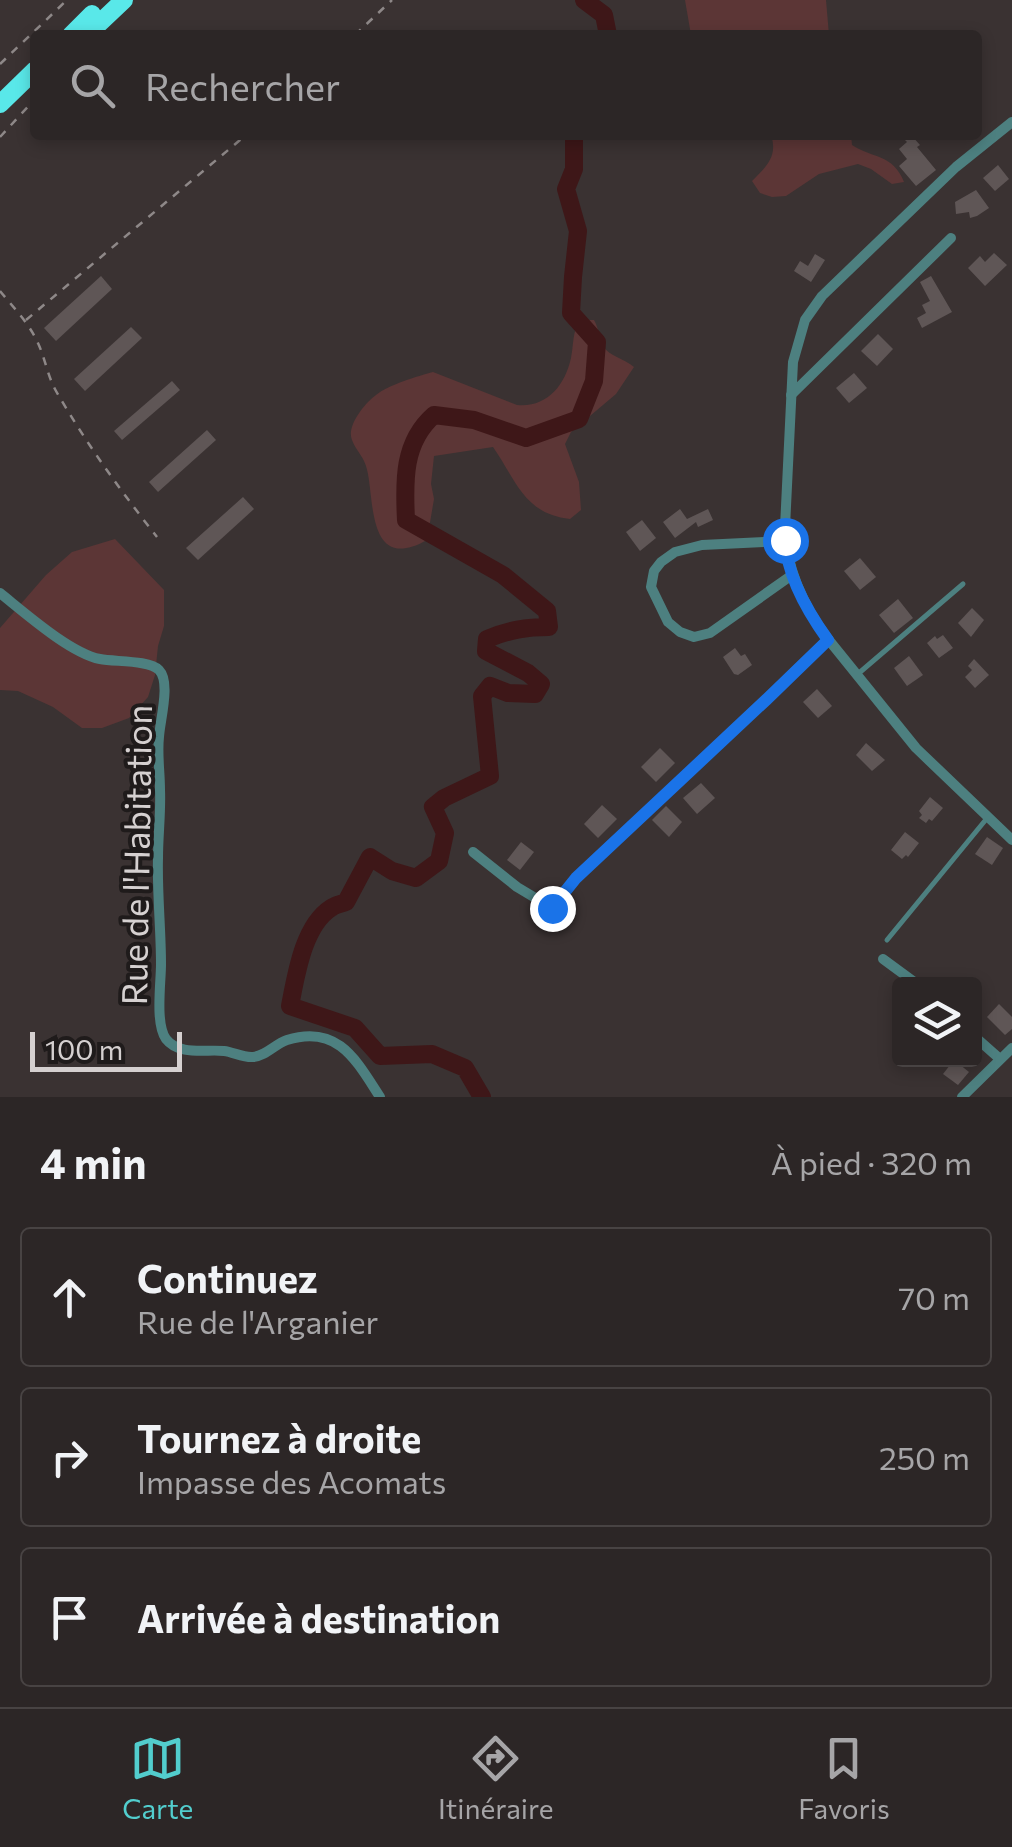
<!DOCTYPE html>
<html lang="fr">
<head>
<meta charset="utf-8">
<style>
  body { margin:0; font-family:Commissioner,sans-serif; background:#383232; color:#f1f3f6 }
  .controls { position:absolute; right:30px; bottom:30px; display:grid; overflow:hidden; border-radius:10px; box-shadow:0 5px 15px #0003 }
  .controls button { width:90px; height:90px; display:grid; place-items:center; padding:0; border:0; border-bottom:2px solid #484343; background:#2c2626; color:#f1f3f6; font:50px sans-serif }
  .scale { position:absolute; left:30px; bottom:25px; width:152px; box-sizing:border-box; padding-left:10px; border:5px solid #d5d0d0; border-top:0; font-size:28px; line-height:35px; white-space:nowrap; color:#d5d0d0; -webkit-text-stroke:8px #1f1b1b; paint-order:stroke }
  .stop { position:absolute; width:30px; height:30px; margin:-22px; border:8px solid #1a73e8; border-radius:50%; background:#fff }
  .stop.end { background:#1a73e8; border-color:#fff; box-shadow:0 2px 10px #0008 }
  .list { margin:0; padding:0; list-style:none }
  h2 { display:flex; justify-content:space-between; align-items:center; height:130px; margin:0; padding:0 40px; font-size:42px }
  h2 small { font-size:32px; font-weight:400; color:#a6a5a7 }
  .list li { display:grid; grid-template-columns:65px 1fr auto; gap:30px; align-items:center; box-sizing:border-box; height:140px; margin:0 20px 20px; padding:0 20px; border:2px solid #484343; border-radius:10px }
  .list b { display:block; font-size:38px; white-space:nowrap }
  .list p { margin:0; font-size:32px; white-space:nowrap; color:#a6a5a7 }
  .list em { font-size:32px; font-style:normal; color:#a6a5a7 }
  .icon { flex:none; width:55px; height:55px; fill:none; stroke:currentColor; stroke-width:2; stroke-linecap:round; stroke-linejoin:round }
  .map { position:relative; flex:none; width:1012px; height:1097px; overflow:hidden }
  .search { position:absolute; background:#2c2626; box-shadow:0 5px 15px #0003; left:30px; right:30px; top:30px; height:110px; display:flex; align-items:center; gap:25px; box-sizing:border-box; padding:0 35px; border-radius:10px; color:#a6a5a7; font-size:38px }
  .sheet { height:610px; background:#2c2626 }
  nav { display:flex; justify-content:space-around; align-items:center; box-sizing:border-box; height:140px; border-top:2px solid #484343; background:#2c2626; font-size:28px; color:#a6a5a7 }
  nav a { display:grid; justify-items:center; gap:5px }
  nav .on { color:#52cdcd }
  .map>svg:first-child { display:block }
</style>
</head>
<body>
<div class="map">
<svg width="1012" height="1097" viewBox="0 0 1012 1097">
  <rect width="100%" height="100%" fill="#3a3232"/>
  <g fill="#5c3636">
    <path d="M685 0H826L829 35H691Z"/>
    <path d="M771 135H851L852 145C874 159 893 154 904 182L892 184 871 169 858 164 819 174 786 196 772 197 760 193 752 181C767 166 778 156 771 135Z"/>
    <path d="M580 320H594C599 329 599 338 603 346 609 356 625 359 634 367L616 394 571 432 565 444 579 482 581 510 570 519C524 514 516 480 493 447L434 456 431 484 434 499 427 540C370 572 374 507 368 474 365 456 357 453 352 440 346 426 365 403 376 395 388 385 418 376 433 372L517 405C546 408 565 386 571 358 574 343 572 333 580 320Z"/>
    <path d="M115 539 164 590V626L158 646 155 675 148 697 129 718 102 728H82L53 707 18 691 0 690V628L46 575 72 552Z"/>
  </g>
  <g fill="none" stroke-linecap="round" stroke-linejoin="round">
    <g stroke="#3e1718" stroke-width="18">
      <path d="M584 0 604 15 608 35"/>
      <path d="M482 1097 465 1068 432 1054 380 1056 355 1028 290 1006C296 976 303 926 331 908 335 905 341 904 346 902L370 857 392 871 416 878 439 861 445 833 433 807 444 798 490 776 482 696 490 686 508 693 535 694 541 684 528 673 486 651 487 639C509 630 526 627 549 627L547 611 503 575 406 520C404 481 403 442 434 415L474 420 526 438 579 419 594 381 597 342 571 313 573 277 578 231 566 189 574 169V135"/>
    </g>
  </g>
  <g fill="#5f5656">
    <path d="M908 135H911L920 145 917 147 936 170 916 186 899 166 907 159 899 149 907 142 903 138Z"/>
    <path d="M998 165 1009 179 995 191 983 178Z"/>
    <path d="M976 190 989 208 977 216 970 218 969 212 956 214 955 202Z"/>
    <path d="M994 253 1007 265 985 286 968 268 980 256 985 262Z"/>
    <path d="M815 254 825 260 811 282 794 271 800 261 808 266Z"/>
    <path d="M101 276 112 289 56 341 44 328Z"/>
    <path d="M931 276 952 312 922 328 917 318 926 313 922 305 930 301 920 282Z"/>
    <path d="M131 327 142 338 85 391 74 379Z"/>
    <path d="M878 334 893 349 877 366 861 351Z"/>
    <path d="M854 373 867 388 849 403 836 388Z"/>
    <path d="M172 381 180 390 122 440 114 431Z"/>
    <path d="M207 430 216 440 158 492 149 482Z"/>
    <path d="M243 497 254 509 198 560 186 548Z"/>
    <path d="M680 509 687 519 708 509 713 520 698 527 696 522 675 538 663 522Z"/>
    <path d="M642 520 656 538 640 551 626 532Z"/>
    <path d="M860 558 876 577 860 590 844 571Z"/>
    <path d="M898 599 913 618 894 633 879 615Z"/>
    <path d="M972 608 984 620 971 637 958 623Z"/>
    <path d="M943 635 953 648 939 658 927 643 935 636 937 639Z"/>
    <path d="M735 648 741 656 745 654 752 665 738 675 734 674 723 657Z"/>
    <path d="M909 656 923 675 907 686 894 668Z"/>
    <path d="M974 659 989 675 975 688 965 677 972 670 968 666Z"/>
    <path d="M817 689 832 706 818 718 803 702Z"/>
    <path d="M866 743 885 760 872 771 856 755Z"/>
    <path d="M660 748 675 763 656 782 641 767Z"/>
    <path d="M701 783 715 798 697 814 683 798Z"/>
    <path d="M930 797 943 808 932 821 929 819 926 823 919 818 922 815 919 811Z"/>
    <path d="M602 805 617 819 598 838 584 824Z"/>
    <path d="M666 806 682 822 669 837 652 820Z"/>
    <path d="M905 832 919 843 908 857 906 855 902 859 891 850Z"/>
    <path d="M987 837 1003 848 992 865 975 854Z"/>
    <path d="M521 842 534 852 520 870 507 860Z"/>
    <path d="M999 1004 1012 1017V1029L1005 1035 987 1017Z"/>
    <path d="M954 1060 969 1072 958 1085 943 1074Z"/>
  </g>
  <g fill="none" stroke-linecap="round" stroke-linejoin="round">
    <g stroke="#8e8888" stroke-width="2.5" stroke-dasharray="8 8" stroke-linecap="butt">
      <path d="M355 35 392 0"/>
      <path d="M0 64 67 0"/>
      <path d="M0 137 35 99"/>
      <path d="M0 291C13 307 28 322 37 341 45 357 47 375 56 391 86 443 120 490 157 537"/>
      <path d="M26 320 246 135"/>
    </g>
    <g stroke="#4d8080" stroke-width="5">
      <path d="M859 673 963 584"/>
      <path d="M887 940 988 817"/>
    </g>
    <g stroke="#4d8080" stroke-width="10">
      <path d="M1012 122 956 167 822 296 805 320 793 362 785 527C786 569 803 605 828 639L916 748 1012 840"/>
      <path d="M791 395 951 238"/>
      <path d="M785 541 702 545 675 552 661 562 654 571 651 587 668 622 680 632 694 637 710 633 792 575"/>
      <path d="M0 593C25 613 70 653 100 659 115 662 149 660 159 670 171 682 160 720 159 737 157 754 160 772 160 790 161 812 158 835 158 858 157 893 161 929 161 964 161 983 155 1024 166 1039 179 1056 206 1049 224 1051 233 1052 244 1058 253 1057 266 1056 275 1044 287 1040 338 1024 356 1060 380 1097"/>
      <path d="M473 852 517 887 552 908 576 878 766 700 828 639"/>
      <path d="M883 959 917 984"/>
      <path d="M974 1036 1000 1059"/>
      <path d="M962 1097 1012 1048"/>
    </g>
    <g stroke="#59e8e9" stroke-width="18">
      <path d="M71 35 92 14"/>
      <path d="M87 35 124 0"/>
      <path d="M0 104 35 70"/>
    </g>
  </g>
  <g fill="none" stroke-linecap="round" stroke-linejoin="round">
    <path stroke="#1a73e8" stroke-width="12" d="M552 908 576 878 766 700 828 640C807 611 787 576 785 540"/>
  </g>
  <g text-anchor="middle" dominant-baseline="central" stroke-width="8" stroke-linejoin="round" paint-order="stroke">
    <g font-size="35" fill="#d5d0d0" stroke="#1f1b1b">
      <text transform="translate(135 855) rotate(-89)">Rue de l'Habitation</text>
    </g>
  </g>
</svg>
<div class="controls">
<button><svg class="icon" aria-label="layers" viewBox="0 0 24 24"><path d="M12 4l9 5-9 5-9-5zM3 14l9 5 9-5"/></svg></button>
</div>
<div class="scale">100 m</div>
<div class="stop" style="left:785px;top:540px"></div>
<div class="stop end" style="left:552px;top:908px"></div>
<div class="search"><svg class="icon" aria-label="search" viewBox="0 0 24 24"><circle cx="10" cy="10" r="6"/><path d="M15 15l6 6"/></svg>Rechercher</div>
</div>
<section class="sheet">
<h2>4 min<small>À pied · 320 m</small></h2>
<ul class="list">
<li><svg class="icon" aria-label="ahead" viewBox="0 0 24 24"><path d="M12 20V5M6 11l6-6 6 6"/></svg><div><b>Continuez</b><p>Rue de l'Arganier</p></div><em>70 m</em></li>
<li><svg class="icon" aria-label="right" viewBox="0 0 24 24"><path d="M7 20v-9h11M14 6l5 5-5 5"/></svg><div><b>Tournez à droite</b><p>Impasse des Acomats</p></div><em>250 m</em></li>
<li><svg class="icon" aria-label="arrive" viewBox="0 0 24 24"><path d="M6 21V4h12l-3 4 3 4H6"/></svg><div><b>Arrivée à destination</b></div></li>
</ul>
</section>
<nav>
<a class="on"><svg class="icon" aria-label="map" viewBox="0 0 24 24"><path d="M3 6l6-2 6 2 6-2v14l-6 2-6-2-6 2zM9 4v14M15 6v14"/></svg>Carte</a>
<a><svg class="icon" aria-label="directions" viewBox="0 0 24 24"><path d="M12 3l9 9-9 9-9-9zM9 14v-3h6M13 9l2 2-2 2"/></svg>Itinéraire</a>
<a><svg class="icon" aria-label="saved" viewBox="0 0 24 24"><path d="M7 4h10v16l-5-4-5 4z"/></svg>Favoris</a>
</nav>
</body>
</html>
